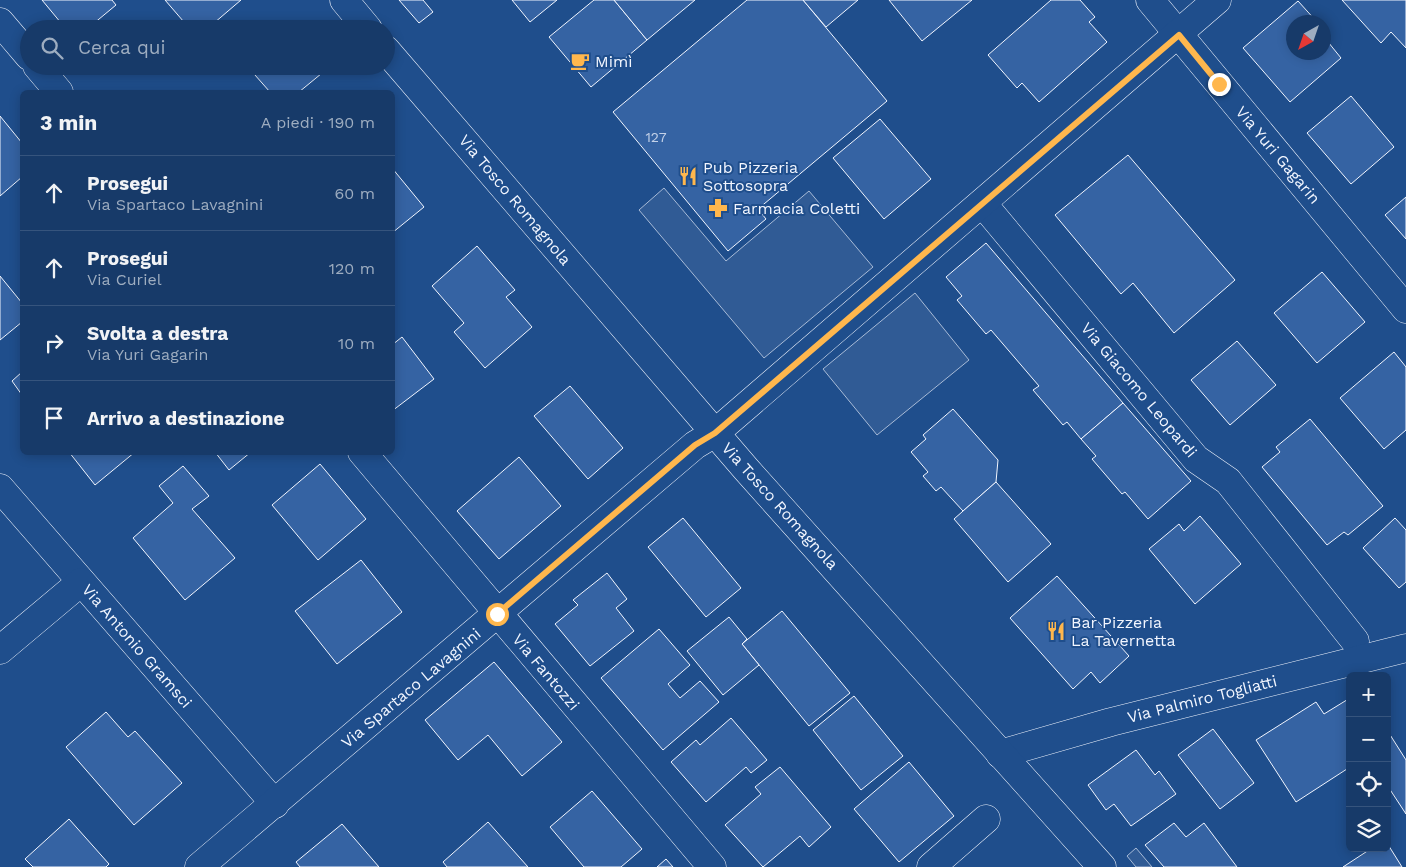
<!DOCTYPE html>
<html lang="it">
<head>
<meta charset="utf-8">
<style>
  body { margin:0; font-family:"Work Sans",sans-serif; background:#244571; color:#f1f3f6 }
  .controls { position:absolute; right:15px; bottom:15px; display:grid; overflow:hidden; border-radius:8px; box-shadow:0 2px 12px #0003 }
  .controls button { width:45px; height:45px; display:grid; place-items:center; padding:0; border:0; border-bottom:1px solid #36547d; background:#173a69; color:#f1f3f6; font:25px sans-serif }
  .compass { position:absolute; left:1286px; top:15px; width:45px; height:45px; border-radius:50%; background:#173a69; box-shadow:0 2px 12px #0003; rotate:220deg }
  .stop { position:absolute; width:15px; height:15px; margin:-11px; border:4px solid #ffb74d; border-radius:50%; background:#fff }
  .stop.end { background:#ffb74d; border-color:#fff; box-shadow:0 1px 5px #0008 }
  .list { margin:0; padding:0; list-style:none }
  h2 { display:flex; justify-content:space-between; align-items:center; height:65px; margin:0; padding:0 20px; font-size:21px }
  h2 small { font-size:16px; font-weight:400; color:#9eadc0 }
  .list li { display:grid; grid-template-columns:32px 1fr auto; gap:15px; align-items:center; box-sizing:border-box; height:75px; padding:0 20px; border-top:1px solid #36547d }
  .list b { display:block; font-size:19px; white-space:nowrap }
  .list p { margin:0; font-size:16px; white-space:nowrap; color:#9eadc0 }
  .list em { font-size:16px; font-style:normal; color:#9eadc0 }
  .icon { flex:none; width:28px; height:28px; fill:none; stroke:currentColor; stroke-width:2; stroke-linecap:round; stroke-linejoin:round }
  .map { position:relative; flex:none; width:1406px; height:867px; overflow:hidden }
  .search { position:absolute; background:#173a69; box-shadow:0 2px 12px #0003; left:20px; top:20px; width:375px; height:55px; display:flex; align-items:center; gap:12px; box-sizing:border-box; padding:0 18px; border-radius:28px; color:#9eadc0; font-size:19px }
  .panel { position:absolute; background:#173a69; box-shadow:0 2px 12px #0003; left:20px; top:90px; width:375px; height:365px; border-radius:8px }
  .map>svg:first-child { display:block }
</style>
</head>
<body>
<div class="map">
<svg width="1406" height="867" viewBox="0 0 1406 867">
  <rect width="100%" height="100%" fill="#1f4e8c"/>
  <g fill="#305b95" stroke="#a8bbd7">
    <path d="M664 188 726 261 809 191 873 267 764 358 639 210Z"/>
    <path d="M915 293 969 360 877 435 823 369Z"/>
    <path d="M1136 848 1152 867H1136L1127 856Z"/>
  </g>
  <g fill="#3563a3" stroke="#f2f6ff">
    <path d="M42 0H112L116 5 87 29H66Z"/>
    <path d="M165 0H241L207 29H190Z"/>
    <path d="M399 0H423L433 12 419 23Z"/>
    <path d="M512 0H557L530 22Z"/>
    <path d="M594 0H614L647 40 591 87 549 37Z"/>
    <path d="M614 0H695L647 40Z"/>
    <path d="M747 0H803L887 101 758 209 766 219 728 251 613 112Z"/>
    <path d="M803 0H858L826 27Z"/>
    <path d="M889 0H972L922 41Z"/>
    <path d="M1051 0H1080L1095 17 1089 22 1107 42 1039 102 1022 83 1017 88 988 55Z"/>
    <path d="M1342 0H1406V48L1391 32 1381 43Z"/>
    <path d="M1298 1 1317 22H1294V52H1324V37L1341 58 1290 102 1243 48Z"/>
    <path d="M285 21 292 29H277Z"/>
    <path d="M247 66H325L327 69 299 92H270Z"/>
    <path d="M1351 96 1394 147 1351 184 1307 133Z"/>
    <path d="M0 116 22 143V177L0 196Z"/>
    <path d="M880 119 931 179 884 219 833 158Z"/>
    <path d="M1128 155 1235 280 1174 333 1133 283 1121 294 1055 215Z"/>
    <path d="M392 168 424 207 392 233Z"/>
    <path d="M1406 197V239L1385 215Z"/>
    <path d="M986 243 1123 403 1081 439 1067 422 1063 425 1033 390 1039 386 991 330 986 334 957 300 962 296 946 277Z"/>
    <path d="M477 246 515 290 506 297 532 327 485 368 454 332 464 323 432 286Z"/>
    <path d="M1322 272 1365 322 1317 363 1274 313Z"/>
    <path d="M0 276 22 303V322L0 340Z"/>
    <path d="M402 337 434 379 392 411V345Z"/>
    <path d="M1237 341 1276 385 1230 425 1191 380Z"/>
    <path d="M1394 352 1406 367V430L1384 449 1340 398Z"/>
    <path d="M22 372V395L12 381Z"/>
    <path d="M570 386 623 448 588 479 534 416Z"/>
    <path d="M1123 403 1191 481 1148 519 1125 492 1122 494 1092 459 1096 456 1081 439Z"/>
    <path d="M953 409 998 460 996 482 963 511 941 487 936 491 923 476 928 472 911 452 926 439 923 435Z"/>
    <path d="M1310 419 1383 506 1348 535 1344 532 1327 545 1262 467 1280 452 1276 447Z"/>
    <path d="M69 452H135L95 485Z"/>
    <path d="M215 452H251L229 470Z"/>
    <path d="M519 457 561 506 499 559 457 511Z"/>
    <path d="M320 464 366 519 318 560 272 505Z"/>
    <path d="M183 466 209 496 192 509 235 558 185 600 133 538 173 503 159 486Z"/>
    <path d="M996 482 1051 544 1008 582 954 519Z"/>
    <path d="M1200 516 1241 564 1195 604 1149 549 1179 524 1184 531Z"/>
    <path d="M683 518 741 588 706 617 648 547Z"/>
    <path d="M1395 518 1406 530V582L1399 588 1363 548Z"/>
    <path d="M361 560 402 612 337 664 295 611Z"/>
    <path d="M607 573 627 599 616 608 634 631 590 666 555 624 578 605 573 600Z"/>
    <path d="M1057 576 1129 656 1100 683 1091 672 1073 689 1010 618Z"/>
    <path d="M782 611 850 693 809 726 742 644Z"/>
    <path d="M729 617 747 639 742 644 759 665 723 695 687 651Z"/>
    <path d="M659 629 690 665 668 684 680 698 700 681 719 702 663 750 601 678Z"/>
    <path d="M494 662 562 742 522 776 488 735 458 760 425 720Z"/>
    <path d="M854 696 903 756 861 790 813 730Z"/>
    <path d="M1350 698V767L1296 802 1256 740 1316 702 1324 714Z"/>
    <path d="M106 712 128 737 135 731 182 783 134 825 66 747Z"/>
    <path d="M731 718 767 760 751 773 746 767 706 802 671 762 696 740 700 745Z"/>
    <path d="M1213 729 1254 783 1220 809 1178 755Z"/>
    <path d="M1387 730 1406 760V814L1387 785Z"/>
    <path d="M1136 750 1155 775 1159 771 1176 794 1131 826 1114 804 1106 810 1088 785Z"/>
    <path d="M909 762 954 816 899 862 854 809Z"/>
    <path d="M780 767 831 827 809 847 800 836 763 867 725 825 761 794 755 787Z"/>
    <path d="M592 791 642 849 621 867H584L550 827Z"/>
    <path d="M69 819 109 864 106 867H33L25 859Z"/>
    <path d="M488 822 528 867H447L443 862Z"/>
    <path d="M1174 823 1186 837 1204 823 1237 867H1164L1145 845Z"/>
    <path d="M342 824 379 867H300L296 862Z"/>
    <path d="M1387 843 1402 867H1343L1372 848H1387Z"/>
    <path d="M666 859 673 867H657Z"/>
  </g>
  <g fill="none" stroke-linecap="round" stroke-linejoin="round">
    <g stroke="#f2f6ff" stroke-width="29">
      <g id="minor">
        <path d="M1150 0 1406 309"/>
        <path d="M0 22 29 56"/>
        <path d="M37 66 59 92"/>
        <path d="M983 204 1196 459 1228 481 1355 641"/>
        <path d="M362 452 712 867"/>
        <path d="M0 488 275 804"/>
        <path d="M0 650 81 582"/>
        <path d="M199 867 695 445 715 433 1217 0"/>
        <path d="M931 867 986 819"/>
      </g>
    </g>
    <g stroke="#f2f6ff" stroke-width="29">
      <path id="secondary" d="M1000 754 1111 722 1406 648"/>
    </g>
    <g stroke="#f2f6ff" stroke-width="29">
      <g id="primary">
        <path d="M344 0 368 29"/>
        <path d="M386 50 746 469 1102 867"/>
      </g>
    </g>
    <use href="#minor" stroke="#1f4e8c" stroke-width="28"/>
    <use href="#secondary" stroke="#1f4e8c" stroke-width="28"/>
    <use href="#primary" stroke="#1f4e8c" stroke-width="28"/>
  </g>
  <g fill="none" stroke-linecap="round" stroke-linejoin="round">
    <path stroke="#ffb74d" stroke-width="6" d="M497 614 695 445 715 433 1179 35 1219 84"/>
  </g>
  <defs>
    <g id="cafe-bare" transform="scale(1.5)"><path d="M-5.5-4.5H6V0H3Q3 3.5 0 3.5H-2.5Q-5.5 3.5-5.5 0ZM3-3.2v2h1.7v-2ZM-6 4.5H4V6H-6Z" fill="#ffb74d" stroke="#1f4e8c" stroke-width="2.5" paint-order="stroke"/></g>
    <g id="restaurant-bare" transform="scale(1.5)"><path d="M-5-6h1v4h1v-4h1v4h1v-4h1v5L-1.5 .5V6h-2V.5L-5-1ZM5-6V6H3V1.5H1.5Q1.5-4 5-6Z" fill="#ffb74d" stroke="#1f4e8c" stroke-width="2.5" paint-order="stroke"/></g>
    <g id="pharmacy-bare" transform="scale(1.5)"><path d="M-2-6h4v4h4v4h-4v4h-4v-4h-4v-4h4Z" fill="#ffb74d" stroke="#1f4e8c" stroke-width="2.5" paint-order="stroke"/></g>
  </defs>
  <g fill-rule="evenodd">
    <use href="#cafe-bare" x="580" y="61"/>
    <use href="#restaurant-bare" x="688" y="176"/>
    <use href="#pharmacy-bare" x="718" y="208"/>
    <use href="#restaurant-bare" x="1056" y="631"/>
  </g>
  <g text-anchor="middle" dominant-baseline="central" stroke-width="4" stroke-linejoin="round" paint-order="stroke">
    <g font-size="14" fill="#c3d1e8">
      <text x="656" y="137">127</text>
    </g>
    <g font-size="16" fill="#f2f6ff" stroke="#1f4e8c" text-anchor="start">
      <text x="595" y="61">Mimì</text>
      <text x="703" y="167">Pub Pizzeria<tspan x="703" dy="18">Sottosopra</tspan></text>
      <text x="733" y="208">Farmacia Coletti</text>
      <text x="1071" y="622">Bar Pizzeria<tspan x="1071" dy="18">La Tavernetta</tspan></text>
    </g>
    <g font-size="16" fill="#f2f6ff" stroke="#1f4e8c">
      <text transform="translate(1278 155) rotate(50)">Via Yuri Gagarin</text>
      <text transform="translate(515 200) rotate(50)">Via Tosco Romagnola</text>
      <text transform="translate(1139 390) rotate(50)">Via Giacomo Leopardi</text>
      <text transform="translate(780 506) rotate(48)">Via Tosco Romagnola</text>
      <text transform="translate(137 646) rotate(49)">Via Antonio Gramsci</text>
      <text transform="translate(546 672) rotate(50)">Via Fantozzi</text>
      <text transform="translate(411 688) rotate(-40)">Via Spartaco Lavagnini</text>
      <text transform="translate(1202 699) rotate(-14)">Via Palmiro Togliatti</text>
    </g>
  </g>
</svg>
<div class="controls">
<button>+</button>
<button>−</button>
<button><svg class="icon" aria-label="locate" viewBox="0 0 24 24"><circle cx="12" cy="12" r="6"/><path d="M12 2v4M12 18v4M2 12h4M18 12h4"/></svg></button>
<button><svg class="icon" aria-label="layers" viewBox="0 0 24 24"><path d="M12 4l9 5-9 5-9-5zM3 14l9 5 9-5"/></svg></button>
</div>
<svg class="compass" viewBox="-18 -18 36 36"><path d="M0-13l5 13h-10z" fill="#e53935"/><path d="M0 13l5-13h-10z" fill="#9eadc0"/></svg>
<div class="stop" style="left:497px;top:614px"></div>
<div class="stop end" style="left:1219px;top:84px"></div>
<div class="search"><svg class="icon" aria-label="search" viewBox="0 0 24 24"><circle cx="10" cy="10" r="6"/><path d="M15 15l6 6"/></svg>Cerca qui</div>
<section class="panel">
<h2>3 min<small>A piedi · 190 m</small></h2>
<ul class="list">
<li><svg class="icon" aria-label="ahead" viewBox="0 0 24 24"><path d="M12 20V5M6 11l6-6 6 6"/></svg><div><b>Prosegui</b><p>Via Spartaco Lavagnini</p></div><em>60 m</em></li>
<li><svg class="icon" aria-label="ahead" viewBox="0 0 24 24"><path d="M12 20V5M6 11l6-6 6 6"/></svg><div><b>Prosegui</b><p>Via Curiel</p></div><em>120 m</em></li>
<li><svg class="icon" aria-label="right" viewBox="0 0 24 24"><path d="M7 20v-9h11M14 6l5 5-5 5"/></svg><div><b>Svolta a destra</b><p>Via Yuri Gagarin</p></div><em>10 m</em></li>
<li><svg class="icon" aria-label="arrive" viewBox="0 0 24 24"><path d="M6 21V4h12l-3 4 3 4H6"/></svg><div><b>Arrivo a destinazione</b></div></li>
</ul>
</section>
</div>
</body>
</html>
